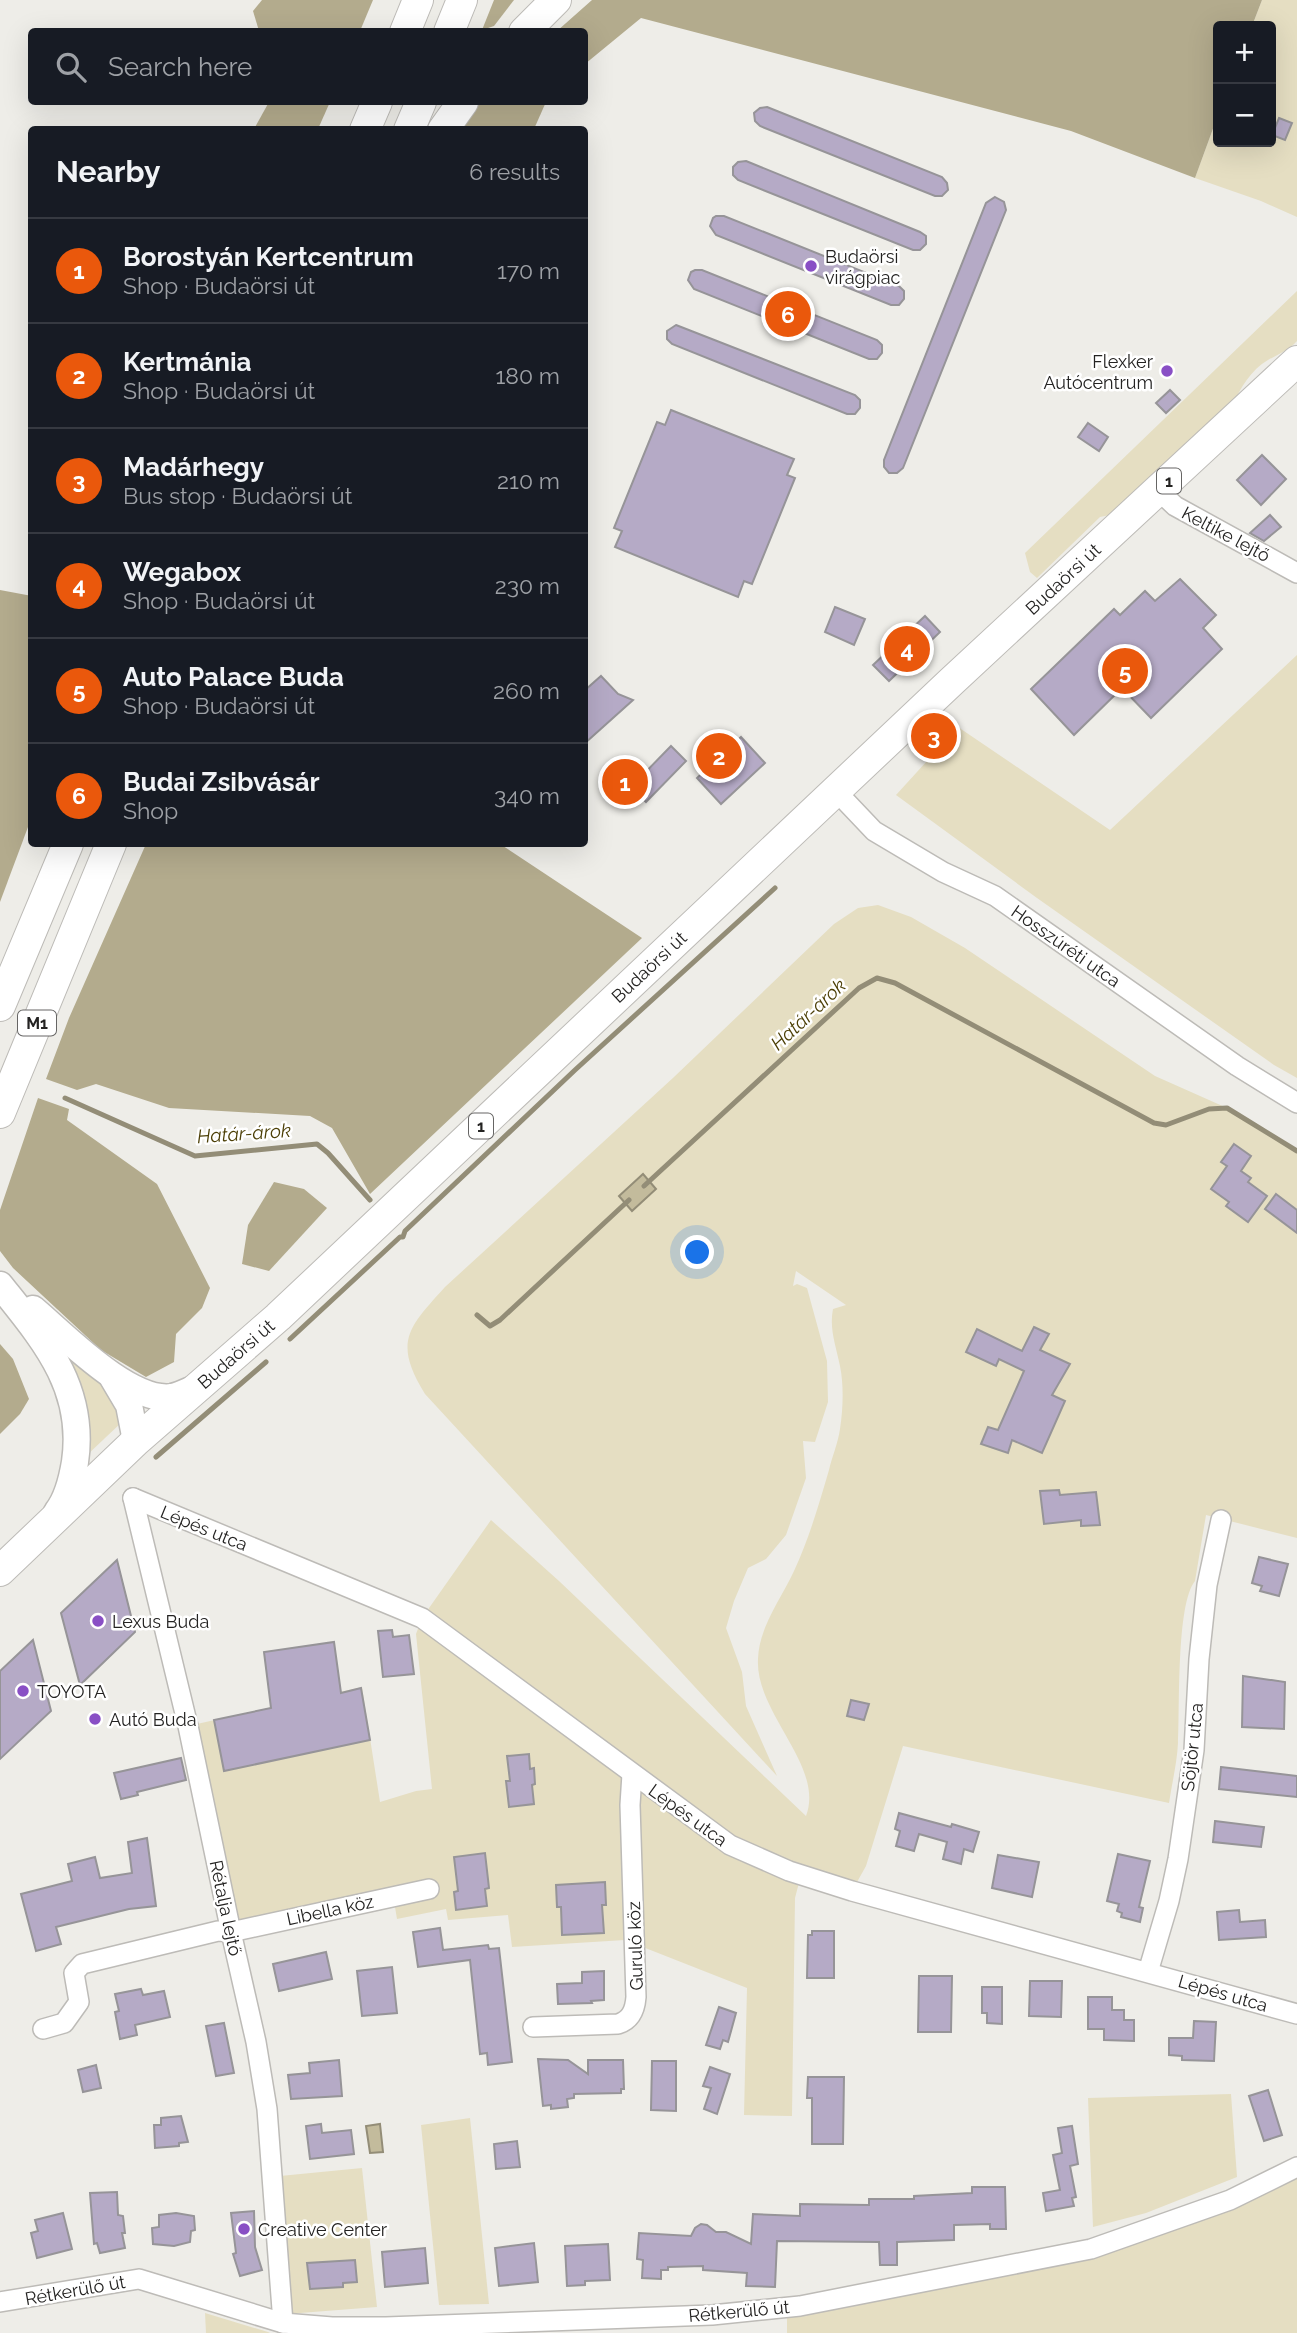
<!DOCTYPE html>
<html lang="en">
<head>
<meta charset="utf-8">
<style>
  body { margin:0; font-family:Raleway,sans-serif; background:#242831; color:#f1f3f6 }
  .controls { position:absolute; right:21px; top:21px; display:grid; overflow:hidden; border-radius:7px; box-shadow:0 7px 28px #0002 }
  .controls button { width:63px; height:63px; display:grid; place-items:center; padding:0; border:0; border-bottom:2px solid #363941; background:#171b24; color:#f1f3f6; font:35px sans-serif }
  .you { position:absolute; left:698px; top:1253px; width:24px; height:24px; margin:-18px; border:5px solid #fff; border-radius:50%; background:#1a73e8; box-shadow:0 0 0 10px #1a73e833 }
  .badge { display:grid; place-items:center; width:46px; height:46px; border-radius:50%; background:#ea580c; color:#fff; font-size:23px; font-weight:700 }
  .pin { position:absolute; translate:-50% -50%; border:4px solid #fff; box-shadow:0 2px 7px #0006 }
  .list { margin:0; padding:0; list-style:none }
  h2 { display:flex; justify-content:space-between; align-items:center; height:91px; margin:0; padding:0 28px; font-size:30px }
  h2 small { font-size:23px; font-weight:400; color:#9ea1a6 }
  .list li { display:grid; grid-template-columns:46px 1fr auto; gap:21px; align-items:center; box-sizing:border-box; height:105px; padding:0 28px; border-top:2px solid #363941 }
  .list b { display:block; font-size:26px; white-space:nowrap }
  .list p { margin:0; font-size:23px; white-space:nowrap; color:#9ea1a6 }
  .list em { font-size:23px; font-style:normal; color:#9ea1a6 }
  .icon { flex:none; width:38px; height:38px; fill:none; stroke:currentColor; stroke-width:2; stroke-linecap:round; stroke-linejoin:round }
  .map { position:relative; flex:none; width:1297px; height:2333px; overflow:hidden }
  .search { position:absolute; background:#171b24; box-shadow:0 7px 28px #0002; left:28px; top:28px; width:560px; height:77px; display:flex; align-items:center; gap:18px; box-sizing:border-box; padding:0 24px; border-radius:7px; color:#9ea1a6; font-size:26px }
  .panel { position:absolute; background:#171b24; box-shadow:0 7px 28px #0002; left:28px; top:126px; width:560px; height:721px; border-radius:7px }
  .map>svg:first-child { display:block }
</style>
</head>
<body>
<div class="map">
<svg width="1297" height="2333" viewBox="0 0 1297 2333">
  <rect width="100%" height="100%" fill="#eeede8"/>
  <g fill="#e5dec2">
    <path d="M1262 0H1297V217L1261 201 1195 178 1218 115V142H1271V26H1252Z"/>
    <path d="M1297 291V341C1289 350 1279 354 1268 360 1251 370 1240 388 1233 405L1110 515 1100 517 1037 578 1030 572 1025 553Z"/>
    <path d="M1297 655V1078L1274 1065 1037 898 896 795 958 727 1110 830Z"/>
    <path d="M878 905 911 917 965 948 1155 1076 1227 1108 1297 1151V1538L1206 1515 1195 1581C1176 1604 1180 1709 1178 1743 1177 1763 1172 1783 1169 1803L903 1746 866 1866 852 1891 801 1875 795 1898 792 2116 744 2115 747 1988 625 1940 512 1947 508 1915 448 1920 446 1909 397 1919 395 1907 400 1895 231 1932 188 1726 362 1687 380 1802 416 1791 432 1789 416 1634 422 1618 491 1520 559 1581 806 1816C825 1766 755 1713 758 1659 759 1627 781 1599 794 1571 809 1539 819 1504 829 1470 832 1457 838 1443 840 1429 843 1409 844 1386 840 1366 836 1346 829 1329 833 1309L846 1305 796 1271 793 1286 797 1284 807 1288 827 1361 828 1402 815 1442 803 1441 806 1478 786 1535 766 1559 748 1568 734 1601 726 1628 742 1672 746 1706 777 1776 425 1394C393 1342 408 1328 445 1287L674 1077 834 924 858 908Z"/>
    <path d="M75 1362 101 1377 123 1421 86 1456 71 1364Z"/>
    <path d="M1231 2094 1237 2177 1146 2213 1093 2227 1088 2098Z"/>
    <path d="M470 2118 489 2304 439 2305 421 2125Z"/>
    <path d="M1297 2167V2333H787V2307L1091 2249Z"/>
    <path d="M362 2168 377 2307 287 2314 280 2176Z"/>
    <path d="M205 2313 268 2332 270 2333H206Z"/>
  </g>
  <g fill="#b3ab8d">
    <path d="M262 0H373L360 31H259L253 11Z"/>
    <path d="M494 0H514L494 26 482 30Z"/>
    <path d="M592 0H1262L1252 26H1218V115L1195 178 1071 131 641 18 585 64 584 32 557 31Z"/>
    <path d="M269 102H330L318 129H254Z"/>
    <path d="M480 102H546L534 129 458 130Z"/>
    <path d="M0 590 32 596 31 819 0 902Z"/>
    <path d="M146 844H500L642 938 370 1194 332 1128 310 1116 169 1108 96 1084 77 1090 46 1079 69 1018Z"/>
    <path d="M38 1098 69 1109 67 1120 157 1184 210 1288 202 1308 176 1334 174 1362 146 1377 101 1350 13 1268 0 1251V1210Z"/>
    <path d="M274 1182 304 1189 327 1208 269 1271 242 1264 248 1225Z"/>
    <path d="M0 1344 13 1359 29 1399 20 1414 0 1434Z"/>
  </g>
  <g fill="#c3bb9c" stroke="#938d77" stroke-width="2">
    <path d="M643 1174 656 1189 632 1211 619 1196Z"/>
    <path d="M380 2124 383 2152 370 2153 366 2126Z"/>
  </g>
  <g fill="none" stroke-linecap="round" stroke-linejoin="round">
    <g stroke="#938d77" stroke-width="5">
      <path d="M65 1098 195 1156 317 1144 328 1153 370 1200"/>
      <path d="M644 1186 859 988 877 978 895 983 1154 1123 1166 1125 1209 1109 1227 1108 1297 1151"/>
      <path d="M477 1315 490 1326 500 1320 629 1200"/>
      <path d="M290 1339 400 1237H403L405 1231 575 1070 775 888"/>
      <path d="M156 1457 266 1362"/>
    </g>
  </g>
  <g fill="#b5aac6" stroke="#969498" stroke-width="2">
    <path d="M767 107 942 177 947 183 948 190 942 196H935L760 126 755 121 754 113 760 108Z"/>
    <path d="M1279 118 1292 123 1285 140 1272 135Z"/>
    <path d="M746 161 920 232 926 236V244L920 250H913L738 180 733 175V167L738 162Z"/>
    <path d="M995 197 1004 202 1006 210 903 468 897 473H889L884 467V460L986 203Z"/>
    <path d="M716 216H724L899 286 904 291V299L899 305H891L716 235 710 226 713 218Z"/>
    <path d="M695 270H702L877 340 882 345V353L877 359H869L694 289 688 280 691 272Z"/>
    <path d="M676 325 855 395 860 400V408L855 414H847L672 344 667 339V331Z"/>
    <path d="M1170 390 1180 400 1166 413 1156 403Z"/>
    <path d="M671 410 794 459 787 475 795 478 752 584 744 581 738 597 615 547 622 531 614 528 657 422 665 425Z"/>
    <path d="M1088 423 1108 437 1099 451 1078 437Z"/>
    <path d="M1262 455 1286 479 1261 505 1237 480Z"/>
    <path d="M1270 515 1281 527 1264 541 1250 533Z"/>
    <path d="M1180 579 1216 615 1203 628 1222 649 1151 718 1122 688 1074 735 1031 689 1114 609 1120 615 1145 591 1155 601Z"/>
    <path d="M835 607 865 619 854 645 825 632Z"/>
    <path d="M925 616 940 632 889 681 873 665Z"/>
    <path d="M601 676 618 694 633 700 584 744V691Z"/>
    <path d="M741 737 765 763 721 804 697 778Z"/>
    <path d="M671 746 686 761 646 802 631 787Z"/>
    <path d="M1234 1144 1251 1156 1241 1171 1251 1178 1248 1182 1267 1196 1248 1222 1226 1206 1229 1202 1211 1189 1227 1166 1221 1162Z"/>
    <path d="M1276 1194 1297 1210V1233L1265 1209Z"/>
    <path d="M1034 1327 1049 1334 1040 1350 1070 1364 1052 1395 1065 1401 1042 1453 1012 1440 1008 1453 981 1444 988 1427 998 1430 1024 1371 999 1359 996 1366 966 1352 977 1329 1022 1351Z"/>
    <path d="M1059 1490 1060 1495 1096 1492 1100 1525 1081 1526V1520L1044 1524 1040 1491Z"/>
    <path d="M1259 1557 1288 1564 1279 1596 1260 1591 1262 1586 1252 1583Z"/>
    <path d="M117 1560 135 1632 80 1685 61 1613Z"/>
    <path d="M392 1630 393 1637 409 1635 414 1674 383 1677 378 1631Z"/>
    <path d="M33 1640 51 1711 0 1759V1671Z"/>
    <path d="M334 1642 341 1693 361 1688 370 1740 224 1771 214 1720 271 1708 264 1652Z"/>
    <path d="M1243 1676 1285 1682 1284 1729 1242 1727Z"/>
    <path d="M851 1700 869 1704 864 1720 847 1716Z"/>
    <path d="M529 1754 530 1769 534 1768 535 1784 532 1785 534 1804 509 1807 506 1781H510L507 1756Z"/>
    <path d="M181 1758 186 1780 137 1792 138 1795 121 1799 114 1773Z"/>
    <path d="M1221 1767 1297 1776V1797L1219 1789Z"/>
    <path d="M899 1813 951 1827 952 1824 979 1832 973 1852 964 1849 961 1864 943 1859 947 1842 919 1834 914 1851 896 1846 900 1831 895 1829Z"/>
    <path d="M1215 1821 1264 1827 1261 1847 1213 1842Z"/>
    <path d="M147 1838 156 1906 129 1909 56 1927 61 1944 36 1951 21 1894 72 1881 68 1864 95 1857 100 1878 132 1873 128 1842Z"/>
    <path d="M485 1853 489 1888 485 1889 487 1906 456 1910 454 1892 458 1891 454 1857Z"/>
    <path d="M1118 1854 1150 1861 1139 1907 1143 1908 1140 1922 1121 1917 1122 1913 1117 1911 1119 1904 1107 1901Z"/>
    <path d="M998 1855 1039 1862 1032 1897 992 1888Z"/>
    <path d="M605 1882 606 1905H602L604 1933 562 1935 561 1907H557L556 1885Z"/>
    <path d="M1239 1910 1240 1922 1265 1920 1266 1937 1219 1940 1217 1912Z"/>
    <path d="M440 1928 443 1950 488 1945 489 1949 499 1948 512 2062 488 2065 487 2053 480 2054 470 1960 418 1967 413 1932Z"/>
    <path d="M812 1931H834V1978H807L808 1935H812Z"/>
    <path d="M326 1952 332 1979 279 1991 273 1964Z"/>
    <path d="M392 1967 397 2013 362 2016 357 1971Z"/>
    <path d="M604 1971V2000L591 2001 592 2003 558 2004 557 1984 582 1983V1972Z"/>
    <path d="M919 1976H952L951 2032H918Z"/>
    <path d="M1030 1981H1062L1061 2017 1029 2016Z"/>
    <path d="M982 1987H1002V2024L987 2023V2013H982Z"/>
    <path d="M141 1989 143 1995 164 1991 170 2017 135 2025 137 2035 120 2039 115 2012 119 2011 115 1994Z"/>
    <path d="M1088 1997H1112V2010H1124V2020H1134V2041L1104 2040V2029H1088Z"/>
    <path d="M719 2007 736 2013 728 2042 723 2040 720 2049 706 2045Z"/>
    <path d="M1194 2021 1216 2022 1214 2061 1182 2060V2056L1169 2055V2038H1193Z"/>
    <path d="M224 2023 234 2073 216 2076 206 2026Z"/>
    <path d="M538 2059 568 2060 588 2074V2060H623L624 2089H621V2093L574 2094V2098L567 2099 568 2107 551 2109V2105L543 2106Z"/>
    <path d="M339 2060 342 2096 291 2099 288 2075 310 2073 309 2063Z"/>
    <path d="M652 2061H676V2111L651 2110Z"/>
    <path d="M96 2065 101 2088 83 2092 78 2070Z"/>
    <path d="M710 2067 730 2074 717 2114 704 2109 711 2088 703 2086Z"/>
    <path d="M808 2077H844L843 2144H812V2098H807Z"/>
    <path d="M1268 2090 1282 2135 1264 2141 1249 2096Z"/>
    <path d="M181 2116 188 2142 179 2143V2146L155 2148 154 2125H161V2118Z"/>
    <path d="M321 2124 322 2133 351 2130 354 2154 310 2159 306 2126Z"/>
    <path d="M1072 2126 1078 2164 1070 2166 1076 2197 1072 2198 1074 2206 1046 2211 1043 2193 1060 2190 1053 2155 1062 2153 1058 2128Z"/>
    <path d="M517 2141 520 2167 496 2169 494 2144Z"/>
    <path d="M972 2187H1005L1006 2229H990V2224L954 2225V2240L897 2242V2265H880L879 2242 777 2241 775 2287 746 2286 747 2273 703 2270V2266L668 2267V2270H661V2279L642 2278 643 2260 637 2259 639 2233 691 2236 695 2228 701 2224 707 2225 716 2232H726L751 2244 753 2214 800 2216V2204L869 2205V2199H914V2196L972 2193Z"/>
    <path d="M117 2192 118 2215 123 2216 125 2233H122L125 2248 100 2253 97 2243 94 2244 90 2193Z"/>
    <path d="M254 2211 255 2247 262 2270 240 2276 233 2254 236 2253 231 2213Z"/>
    <path d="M63 2213 72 2249 37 2258 31 2233 38 2231 35 2220Z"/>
    <path d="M176 2213 194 2216 195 2230 191 2231 190 2242 174 2246 153 2244 152 2228 159 2227V2215Z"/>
    <path d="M534 2243 538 2282 499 2286 495 2248Z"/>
    <path d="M608 2244 610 2280 585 2281V2285L567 2286 565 2246Z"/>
    <path d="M425 2248 428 2283 385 2287 382 2252Z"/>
    <path d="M355 2260 357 2282 343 2283V2287L310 2289 307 2263Z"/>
  </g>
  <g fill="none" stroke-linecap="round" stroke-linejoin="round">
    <g stroke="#bdbbb7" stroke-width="22">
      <g id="street">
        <path d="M1159 491 1175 506 1297 573"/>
        <path d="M836 791 874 831 943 872 995 896 1237 1066 1297 1103"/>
        <path d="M133 1498 422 1618 730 1845 789 1871 852 1891 1297 2014"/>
        <path d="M133 1498 188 1726 231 1932 256 2042 267 2109 283 2323"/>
        <path d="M1148 1972 1169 1901 1178 1859 1194 1750 1199 1659 1207 1585 1221 1520"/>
        <path d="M533 2027 618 2024C631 2020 635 2010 636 1997L630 1805 632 1774"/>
        <path d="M43 2029 64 2023 79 2002 74 1973 82 1964 218 1931 231 1932 429 1889"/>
        <path d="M0 2302 139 2279 283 2323 332 2327H386L712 2315 800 2306 1091 2249 1230 2200 1297 2167"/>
      </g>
    </g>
    <g stroke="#bdbbb7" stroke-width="29">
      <g id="secondary">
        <path d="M0 1285C43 1339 86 1387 75 1462 72 1480 68 1498 57 1512"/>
        <path d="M33 1309C64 1335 129 1403 172 1397 181 1395 190 1390 198 1387"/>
        <path d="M113 1378 129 1405 136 1441"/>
      </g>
    </g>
    <g stroke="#bdbbb7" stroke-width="32">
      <g id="primary">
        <path d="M405 32 418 0"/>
        <path d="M449 32 462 0"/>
        <path d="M524 32 556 0"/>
        <path d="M365 130 377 102"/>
        <path d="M409 130 421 102"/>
        <path d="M443 130 463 102"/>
        <path d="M0 1006 68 844"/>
        <path d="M0 1113 111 844"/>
        <path d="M0 1571 136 1441 278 1317 952 681 1297 361"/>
      </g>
    </g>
    <use href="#street" stroke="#fff" stroke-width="19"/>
    <use href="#secondary" stroke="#fff" stroke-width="26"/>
    <use href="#primary" stroke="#fff" stroke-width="30"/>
  </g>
  <g fill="#894fc5" stroke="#fff" stroke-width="2.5">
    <circle cx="811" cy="266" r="7"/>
    <circle cx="1167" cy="371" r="7"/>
    <circle cx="98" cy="1621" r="7"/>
    <circle cx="23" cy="1691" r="7"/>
    <circle cx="95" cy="1719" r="7"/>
    <circle cx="244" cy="2229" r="7"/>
  </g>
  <g text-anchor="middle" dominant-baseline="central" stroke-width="5" stroke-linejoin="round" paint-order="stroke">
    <g fill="#fff" stroke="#666564" stroke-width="2">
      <rect x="1157" y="468.5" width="24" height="25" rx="5"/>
      <rect x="18" y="1010.5" width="38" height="25" rx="5"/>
      <rect x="469" y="1113.5" width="24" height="25" rx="5"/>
    </g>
    <g font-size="16" font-weight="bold" fill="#242322">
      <text x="1169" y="481">1</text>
      <text x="37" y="1023">M1</text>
      <text x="481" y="1126">1</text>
    </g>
    <g font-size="18" fill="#242322" stroke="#fff" text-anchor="start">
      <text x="825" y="256">Budaörsi<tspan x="825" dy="21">virágpiac</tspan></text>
      <text x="1153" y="361" text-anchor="end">Flexker<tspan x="1153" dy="21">Autócentrum</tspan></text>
      <text x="112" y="1621">Lexus Buda</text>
      <text x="37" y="1691">TOYOTA</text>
      <text x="109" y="1719">Autó Buda</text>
      <text x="258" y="2229">Creative Center</text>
    </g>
    <g font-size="18" fill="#242322" stroke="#fff">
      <text transform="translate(1226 534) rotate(28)">Keltike lejtő</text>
      <text transform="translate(1063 579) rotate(-43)">Budaörsi út</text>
      <text transform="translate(1066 946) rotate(35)">Hosszúréti utca</text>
      <text transform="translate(649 967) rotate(-43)">Budaörsi út</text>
      <text transform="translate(236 1354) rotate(-41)">Budaörsi út</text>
      <text transform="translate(204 1528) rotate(22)">Lépés utca</text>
      <text transform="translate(1192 1747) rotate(-84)">Söjtör utca</text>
      <text transform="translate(688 1815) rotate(36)">Lépés utca</text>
      <text transform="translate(226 1908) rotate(78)">Rétalja lejtő</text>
      <text transform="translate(330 1910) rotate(-12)">Libella köz</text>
      <text transform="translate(635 1946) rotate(-92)">Guruló köz</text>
      <text transform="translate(1223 1993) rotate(16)">Lépés utca</text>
      <text transform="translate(75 2290) rotate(-10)">Rétkerülő út</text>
      <text transform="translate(739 2311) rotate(-5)">Rétkerülő út</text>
    </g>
    <g font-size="19" font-style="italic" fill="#4c3f06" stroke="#fff">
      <text transform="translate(808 1014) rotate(-43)">Határ-árok</text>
      <text transform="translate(244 1133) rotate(-4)">Határ-árok</text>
    </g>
  </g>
</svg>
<div class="controls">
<button>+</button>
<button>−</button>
</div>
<div class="you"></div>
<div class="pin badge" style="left:625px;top:782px">1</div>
<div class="pin badge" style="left:719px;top:756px">2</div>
<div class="pin badge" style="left:934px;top:736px">3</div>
<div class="pin badge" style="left:907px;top:649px">4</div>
<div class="pin badge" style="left:1125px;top:671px">5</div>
<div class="pin badge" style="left:788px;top:314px">6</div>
<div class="search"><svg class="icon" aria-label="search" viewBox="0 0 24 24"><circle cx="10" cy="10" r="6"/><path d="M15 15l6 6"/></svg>Search here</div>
<section class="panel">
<h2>Nearby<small>6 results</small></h2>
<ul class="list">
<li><span class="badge">1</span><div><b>Borostyán Kertcentrum</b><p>Shop · Budaörsi út</p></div><em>170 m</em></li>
<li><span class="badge">2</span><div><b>Kertmánia</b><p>Shop · Budaörsi út</p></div><em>180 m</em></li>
<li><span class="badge">3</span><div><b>Madárhegy</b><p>Bus stop · Budaörsi út</p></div><em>210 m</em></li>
<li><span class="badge">4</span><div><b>Wegabox</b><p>Shop · Budaörsi út</p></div><em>230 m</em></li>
<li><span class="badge">5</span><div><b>Auto Palace Buda</b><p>Shop · Budaörsi út</p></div><em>260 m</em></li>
<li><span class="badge">6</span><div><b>Budai Zsibvásár</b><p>Shop</p></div><em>340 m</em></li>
</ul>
</section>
</div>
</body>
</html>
